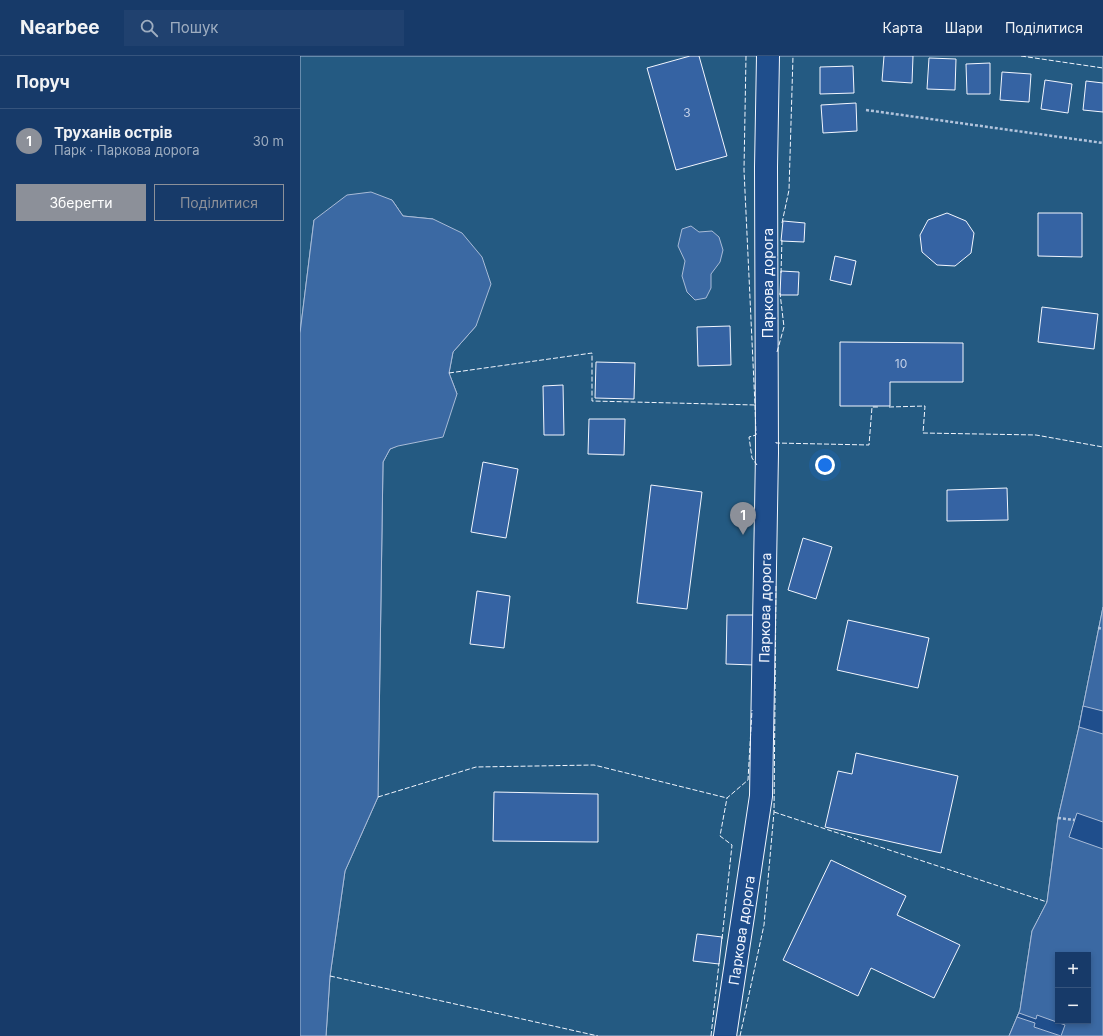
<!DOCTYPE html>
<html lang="uk">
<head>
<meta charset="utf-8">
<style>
  body { margin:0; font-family:Inter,sans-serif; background:#20416f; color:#f1f3f6 }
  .controls { position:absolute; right:12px; bottom:12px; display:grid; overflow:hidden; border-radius:0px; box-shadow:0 2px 6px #0003 }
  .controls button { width:36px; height:36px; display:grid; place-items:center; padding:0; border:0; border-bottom:1px solid #36547d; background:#173a69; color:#f1f3f6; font:20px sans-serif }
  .you { position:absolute; left:525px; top:409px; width:14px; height:14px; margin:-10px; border:3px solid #fff; border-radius:50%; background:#1a73e8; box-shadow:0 0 0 6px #1a73e833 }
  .badge { display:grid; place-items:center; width:26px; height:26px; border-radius:50%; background:#8c9099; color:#fff; font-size:13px; font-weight:700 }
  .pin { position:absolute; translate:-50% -33px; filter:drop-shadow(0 1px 2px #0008) }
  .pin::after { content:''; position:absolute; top:21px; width:14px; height:12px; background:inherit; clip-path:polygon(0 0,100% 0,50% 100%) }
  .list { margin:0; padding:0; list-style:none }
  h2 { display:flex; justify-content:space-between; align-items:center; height:52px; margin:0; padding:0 16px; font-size:17px }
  h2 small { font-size:13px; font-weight:400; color:#9eadc0 }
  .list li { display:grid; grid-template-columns:26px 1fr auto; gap:12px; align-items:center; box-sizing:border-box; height:64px; padding:0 16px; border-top:1px solid #36547d }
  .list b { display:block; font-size:15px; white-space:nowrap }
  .list p { margin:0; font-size:13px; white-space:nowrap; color:#9eadc0 }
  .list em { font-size:13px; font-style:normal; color:#9eadc0 }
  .actions { display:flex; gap:8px; padding:12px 16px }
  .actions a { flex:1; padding:9px 0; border:1px solid #8c9099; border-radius:0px; text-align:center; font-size:14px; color:#8c9099 }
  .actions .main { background:#8c9099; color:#fff }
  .icon { flex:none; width:22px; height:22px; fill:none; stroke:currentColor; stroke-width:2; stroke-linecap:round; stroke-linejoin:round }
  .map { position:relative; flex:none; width:803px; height:980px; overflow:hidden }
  header { display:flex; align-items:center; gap:24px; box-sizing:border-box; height:56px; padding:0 20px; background:#173a69; border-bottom:1px solid #36547d }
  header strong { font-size:19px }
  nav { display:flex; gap:22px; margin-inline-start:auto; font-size:14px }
  .search { width:280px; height:36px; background:#20416f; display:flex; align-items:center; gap:10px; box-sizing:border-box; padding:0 14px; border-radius:0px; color:#9eadc0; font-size:15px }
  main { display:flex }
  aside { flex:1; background:#173a69 }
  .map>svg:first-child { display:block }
</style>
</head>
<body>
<header>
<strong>Nearbee</strong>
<div class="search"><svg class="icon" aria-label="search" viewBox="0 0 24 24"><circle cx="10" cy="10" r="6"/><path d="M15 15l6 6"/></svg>Пошук</div>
<nav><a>Карта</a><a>Шари</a><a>Поділитися</a></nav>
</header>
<main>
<aside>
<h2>Поруч<small></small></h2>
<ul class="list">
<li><span class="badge">1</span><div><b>Труханів острів</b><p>Парк · Паркова дорога</p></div><em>30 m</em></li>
</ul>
<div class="actions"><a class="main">Зберегти</a><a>Поділитися</a></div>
</aside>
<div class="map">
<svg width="803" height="980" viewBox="0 0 803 980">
  <rect width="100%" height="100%" fill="#1f4e8c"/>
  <path fill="#245a82" stroke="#a8bbd7" d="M0 0H803V551L779 671 758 762 747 846 732 875 720 954 709 980H26L30 920 45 815 78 741 83 406 90 393 97 390 157 338 149 317 153 296 176 270 133 163 103 160 92 144 14 164 0 277Z"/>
  <g fill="#3b69a3" stroke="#a8bbd7" fill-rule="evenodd">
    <path d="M71 136 92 144 103 160 133 163 162 177 182 201 191 228 176 270 153 296 149 317 157 338 143 381 98 390 90 393 83 406 78 741 45 815 30 920 26 980H0V277L14 164 47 139Z"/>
    <path d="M391 170 399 176 412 175 419 181 423 194 420 206 411 218V232L406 242 395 244 387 236 382 220 385 205 378 190 382 173Z"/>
    <path d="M803 551V980H709L720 954 732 875 747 846 758 762 779 671ZM758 899H788V965H758Z"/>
  </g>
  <g fill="#1f4e8c" stroke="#a8bbd7">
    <path d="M783 650 803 655V678L779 671Z"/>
    <path d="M777 757 803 766V793L769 781Z"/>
    <path d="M719 957 736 963 737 959 765 969 761 980 734 971 735 967 717 961Z"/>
  </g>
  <g fill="#3563a3" stroke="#f2f6ff">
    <path d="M390 0H399L427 100 376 114 347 12Z"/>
    <path d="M584 0H613L612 27 582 25Z"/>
    <path d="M629 2 656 3 655 34 627 33Z"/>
    <path d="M690 7V38H667L666 8Z"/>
    <path d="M553 10 554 37 520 38V11Z"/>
    <path d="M702 16 731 18 729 46 700 44Z"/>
    <path d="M745 24 772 28 768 57 741 53Z"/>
    <path d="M786 25 803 27V56L783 54Z"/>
    <path d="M556 47 557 75 523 77 521 49Z"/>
    <path d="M647 157 666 165 674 177 671 197 655 210 637 209 622 196 620 179 628 164Z"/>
    <path d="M738 157H782V201L738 200Z"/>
    <path d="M483 165 505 167 504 186 481 185Z"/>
    <path d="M535 200 556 205 551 229 530 224Z"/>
    <path d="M481 215 499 216 498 239H480Z"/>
    <path d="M742 251 798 258 794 293 738 286Z"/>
    <path d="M430 270 431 309 398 310 397 271Z"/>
    <path d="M540 286 663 287V326H590V350H540Z"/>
    <path d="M296 306 335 307 334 343 295 342Z"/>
    <path d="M263 329 264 379H244L243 330Z"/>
    <path d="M289 363H325L324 399 288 398Z"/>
    <path d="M183 406 218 413 206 482 171 476Z"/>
    <path d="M351 429 402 436 387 553 337 547Z"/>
    <path d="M707 432 708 464 647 465V434Z"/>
    <path d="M503 482 532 491 516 543 488 534Z"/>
    <path d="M177 535 210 540 204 592 170 588Z"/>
    <path d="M427 559H455L454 609 426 608Z"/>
    <path d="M548 564 629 582 618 632 537 614Z"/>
    <path d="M556 697 658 720 641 797 525 771 538 715 552 718Z"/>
    <path d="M194 736 298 738V786L193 785Z"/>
    <path d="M531 804 606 840 597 859 660 889 634 942 571 912 558 940 483 904Z"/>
    <path d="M397 878 422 881 419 908 393 905Z"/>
  </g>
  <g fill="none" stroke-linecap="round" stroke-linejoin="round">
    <g stroke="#f2f6ff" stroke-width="24">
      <g id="street">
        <path id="s1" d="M425 980 461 740 467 397 466 111 468 0"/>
      </g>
    </g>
    <g stroke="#b3c4dc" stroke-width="2.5" stroke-dasharray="3 2" stroke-linecap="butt">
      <path d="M566 54 803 87"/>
      <path d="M798 572 803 573"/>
      <path d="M758 762 775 764"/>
    </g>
    <use href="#street" stroke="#1f4e8c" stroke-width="22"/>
    <g stroke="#f2f6ff" stroke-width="1" stroke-dasharray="5 2" stroke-linecap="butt">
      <path d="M721 0 803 12"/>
      <path d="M482 167 489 134 493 0"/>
      <path d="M481 217 482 183"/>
      <path d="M477 296 484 271 480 237"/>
      <path d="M149 317 292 297V345L455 349 444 114 446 0"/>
      <path d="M455 349 456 379 449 381 452 402 457 409"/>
      <path d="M589 351 625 350 623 377 736 379 803 391"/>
      <path d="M476 386V387L569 389 572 351H579"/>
      <path d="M78 741 176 711 294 709 427 742"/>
      <path d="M474 756 747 846"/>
      <path d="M422 883 432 789 420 780 427 742 448 724 452 654"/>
      <path d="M30 920 298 980"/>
      <path d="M411 980 419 907"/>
      <path d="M440 980 464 869 474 756 476 529"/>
    </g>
  </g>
  <g text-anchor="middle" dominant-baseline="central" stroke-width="3" stroke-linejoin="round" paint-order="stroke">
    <g font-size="12" fill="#c3d1e8">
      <text x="387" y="56">3</text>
      <text x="601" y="307">10</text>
    </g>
    <g font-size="14" fill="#f2f6ff" stroke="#1f4e8c">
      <text transform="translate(467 227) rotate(-90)">Паркова дорога</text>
      <text stroke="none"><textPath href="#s1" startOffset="431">Паркова дорога</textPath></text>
      <text stroke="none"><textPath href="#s1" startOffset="107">Паркова дорога</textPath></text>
    </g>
  </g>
</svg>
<div class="controls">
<button>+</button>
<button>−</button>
</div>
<div class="you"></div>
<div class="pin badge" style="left:443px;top:479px">1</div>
</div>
</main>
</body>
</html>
